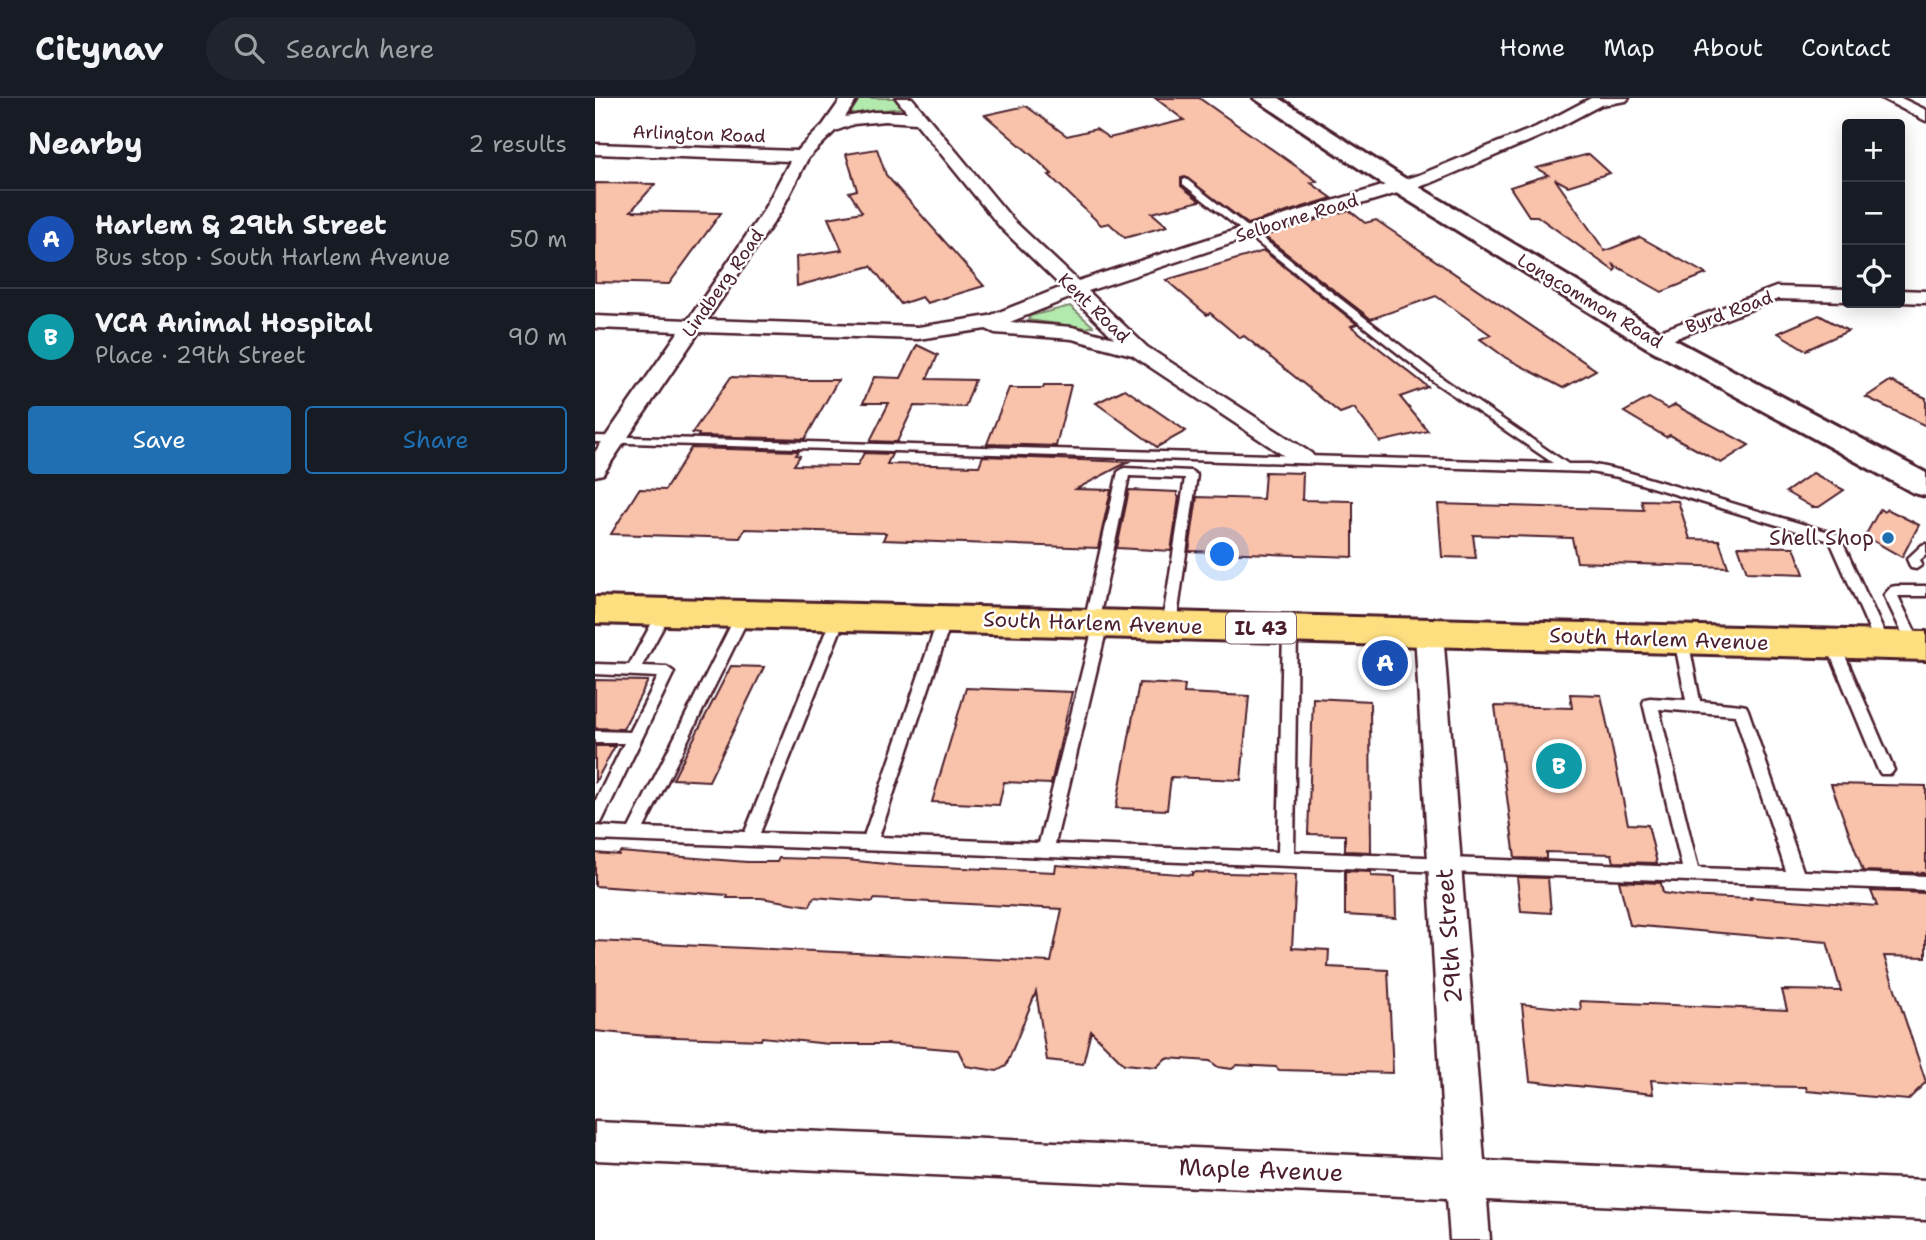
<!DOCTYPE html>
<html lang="en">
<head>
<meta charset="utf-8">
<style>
  body { margin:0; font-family:"Shantell Sans",sans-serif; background:#20242c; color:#f1f3f6 }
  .controls { position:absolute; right:21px; top:21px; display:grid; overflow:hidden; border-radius:7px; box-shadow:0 4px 18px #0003 }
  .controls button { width:63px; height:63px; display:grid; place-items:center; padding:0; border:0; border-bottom:2px solid #363941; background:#171b24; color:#f1f3f6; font:35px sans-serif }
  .you { position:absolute; left:628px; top:457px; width:24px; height:24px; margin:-18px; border:5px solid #fff; border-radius:50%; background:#1a73e8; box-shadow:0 0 0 10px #1a73e833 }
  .badge { display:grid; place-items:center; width:46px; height:46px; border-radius:50%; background:#1f6fb2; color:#fff; font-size:23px; font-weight:700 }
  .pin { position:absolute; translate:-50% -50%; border:4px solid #fff; box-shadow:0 2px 7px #0006 }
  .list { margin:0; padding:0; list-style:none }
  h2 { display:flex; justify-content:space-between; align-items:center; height:91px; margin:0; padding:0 28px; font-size:30px }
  h2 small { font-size:23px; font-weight:400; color:#9ea1a6 }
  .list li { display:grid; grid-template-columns:46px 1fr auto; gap:21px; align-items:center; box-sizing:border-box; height:98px; padding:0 28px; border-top:2px solid #363941 }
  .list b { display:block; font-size:26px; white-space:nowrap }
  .list p { margin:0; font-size:23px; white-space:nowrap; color:#9ea1a6 }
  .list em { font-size:23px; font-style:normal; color:#9ea1a6 }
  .actions { display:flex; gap:14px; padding:21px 28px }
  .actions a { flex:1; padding:16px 0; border:2px solid #1f6fb2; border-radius:7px; text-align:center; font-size:24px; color:#1f6fb2 }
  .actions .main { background:#1f6fb2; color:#fff }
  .icon { flex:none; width:38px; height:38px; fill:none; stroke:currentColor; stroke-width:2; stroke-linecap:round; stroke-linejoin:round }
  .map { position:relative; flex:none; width:1331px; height:1142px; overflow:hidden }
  header { display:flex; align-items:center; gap:42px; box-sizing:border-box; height:98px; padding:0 35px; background:#171b24; border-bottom:2px solid #363941 }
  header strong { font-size:33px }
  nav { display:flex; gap:38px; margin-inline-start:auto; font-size:24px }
  .search { width:490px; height:63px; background:#20242c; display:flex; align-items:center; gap:18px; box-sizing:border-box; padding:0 24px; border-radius:38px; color:#9ea1a6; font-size:26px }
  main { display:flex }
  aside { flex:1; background:#171b24 }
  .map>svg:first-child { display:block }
</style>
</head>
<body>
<header>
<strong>Citynav</strong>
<div class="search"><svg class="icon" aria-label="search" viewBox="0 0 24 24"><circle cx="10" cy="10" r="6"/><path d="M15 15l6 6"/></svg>Search here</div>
<nav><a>Home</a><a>Map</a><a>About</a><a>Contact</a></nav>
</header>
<main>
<aside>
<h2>Nearby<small>2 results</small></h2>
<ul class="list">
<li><span class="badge" style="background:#1a4fb4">A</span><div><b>Harlem &amp; 29th Street</b><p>Bus stop · South Harlem Avenue</p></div><em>50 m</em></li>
<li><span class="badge" style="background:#0f9aa8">B</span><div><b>VCA Animal Hospital</b><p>Place · 29th Street</p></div><em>90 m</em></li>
</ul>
<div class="actions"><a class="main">Save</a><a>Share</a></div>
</aside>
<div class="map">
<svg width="1331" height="1142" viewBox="0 0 1331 1142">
  <rect width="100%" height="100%" fill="#fff"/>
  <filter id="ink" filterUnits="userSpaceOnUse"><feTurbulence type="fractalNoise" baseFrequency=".0143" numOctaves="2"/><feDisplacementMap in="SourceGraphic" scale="14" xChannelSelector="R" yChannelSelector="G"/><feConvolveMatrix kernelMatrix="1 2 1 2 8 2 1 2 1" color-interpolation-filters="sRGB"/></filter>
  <g filter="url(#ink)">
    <g fill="#b2e9ac" stroke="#7e846c" stroke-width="2">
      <path d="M264 0H299L307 10 255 16Z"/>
      <path d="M475 208 498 228 492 230 433 222 435 218Z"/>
    </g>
    <g fill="#f8c2ab" stroke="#4a1f2b" stroke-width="2">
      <path d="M560 0H604L722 83 716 85 737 100 653 126 590 79 586 80V88L605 103 557 115 572 128 530 140 514 125 506 127 454 77 457 76 440 60 390 17 431 8 472 38 501 31 514 40 589 22Z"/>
      <path d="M282 51 291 77 389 188 332 205 327 199 306 206 276 168 202 188 201 159 247 152 233 120 267 114 254 94 262 92 251 56Z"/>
      <path d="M994 56 1015 75 973 88 960 81 1010 153 1045 139 1111 176 1067 194 1019 167 1021 171 1019 173 942 118H934L915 89 953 77 941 70Z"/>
      <path d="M0 85 60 86 36 113 126 115 74 186 0 184Z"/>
      <path d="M754 112 770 125 781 122 1001 272 968 290 911 260 885 241 896 237 841 198 776 221 669 138Z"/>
      <path d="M669 153 762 226 756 228 833 289 805 299 833 333 785 344 759 310 745 315 649 238 645 240 615 215 612 217 571 182Z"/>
      <path d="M1224 217 1253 233 1211 252 1183 235Z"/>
      <path d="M322 247 343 257 332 281 380 282 370 309 319 308 302 344 275 343 294 305H268L279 279 306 280Z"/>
      <path d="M136 279 207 282H243L210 341 103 338 104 336 97 335Z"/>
      <path d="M1295 283 1331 300V328L1271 299Z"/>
      <path d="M449 287H476L461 348 392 346 414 290H448Z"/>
      <path d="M530 291 591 333 562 349 501 305Z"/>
      <path d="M1054 300 1073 311 1080 307 1154 347 1126 365 1075 337 1071 339 1029 314Z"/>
      <path d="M96 350 204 353 201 357 205 358 199 367 262 368 269 355 297 356 292 366 384 368 388 358 533 364 481 391 516 392 503 450 288 442 291 435 150 431 145 440 16 436 44 391 70 392Z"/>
      <path d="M670 374 708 375 707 402 758 403V459L594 453 602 399 668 401Z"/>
      <path d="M1218 375 1249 392 1224 409H1217L1191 394Z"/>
      <path d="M534 392 582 394V398L584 399 576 453 522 450Z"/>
      <path d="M1046 402 1083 403 1095 441 1124 442 1133 469 982 464 977 440 878 437 881 460 847 459 843 406 1049 412Z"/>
      <path d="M1285 411 1289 414 1292 411 1324 427 1307 459 1270 438Z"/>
      <path d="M1143 448 1199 449 1209 476 1152 474Z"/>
      <path d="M136 568 169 569 114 683 78 681Z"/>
      <path d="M0 582 53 583 28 631 0 630Z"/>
      <path d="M544 585 590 587 589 595 654 598 646 682 576 679 572 712 521 710Z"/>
      <path d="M371 590 477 594 456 686 409 684 404 707 337 704Z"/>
      <path d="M975 596 1006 597 1033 726 1053 727 1062 765 1019 764 1017 756 951 754V761L920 760 900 608 977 610Z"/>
      <path d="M718 600 775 603 776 754 750 753V737L713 736Z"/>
      <path d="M0 648H20L0 685Z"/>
      <path d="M1236 686 1331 688V775L1268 773Z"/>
      <path d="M25 754 152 764H182L184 760 252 762 301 767 460 774 461 767 597 777V774L701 777 697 850 734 852 733 869 793 872 798 975 684 972 681 969 642 967 637 971 623 969 615 963 571 960 562 969 529 966 496 933 488 966 452 962 441 894 411 968 402 973 371 968 363 952 292 946H234L167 939 166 942 52 938 0 933V843L456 864 467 811 279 801 278 804 219 799 215 808 166 800H132L133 797 0 788V755L24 757Z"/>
      <path d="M750 773 776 774V778L800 779 801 820 750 817Z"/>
      <path d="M922 779 953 780 956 815 926 813Z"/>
      <path d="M1024 783 1066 785 1068 795 1088 798 1156 801 1155 799 1282 808 1276 793 1331 795V859L1289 858 1331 984 1313 1002 1212 993 1211 989 1131 988 1056 982 1058 996 935 983 927 906 986 912 985 903 1192 912 1187 892 1246 893 1232 844 1035 827Z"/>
    </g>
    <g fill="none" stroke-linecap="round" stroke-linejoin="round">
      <g stroke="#4a1f2b" stroke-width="5">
        <g id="lane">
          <path d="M591 81 850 282 973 366H995L1029 373 1244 437 1295 547 1293 550H1283L1281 547 1235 443 1023 379 995 374 0 344V338L958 365 842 286 588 86V82Z"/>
          <path d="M529 370 596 373 602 377 581 527 574 532 567 527 590 380 534 378 504 521 511 522 513 525 460 746 683 754 688 530 695 525 702 530 699 754 1087 769 1048 605 1050 601 1055 600 1091 602 1079 541 1086 536 1093 541 1105 603 1146 607 1151 608 1153 612 1208 773 1331 778V792L0 742V728L34 730 142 515 149 510 156 515 49 730 150 734 237 518 244 513 251 518 165 735 269 738 343 521 350 516 357 521 284 739 444 745 498 529 491 528 489 525 523 374ZM1064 611 1140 617 1191 773 1103 770Z"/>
          <path d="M1331 446V457L1325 462 1327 467 1321 471 1316 470 1312 461 1327 447Z"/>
          <path d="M1301 488H1331V498H1303L1327 548 1325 551H1315L1289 497 1296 489Z"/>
          <path d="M70 508 77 513 47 568 72 569 79 574 6 725 0 726V704L29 645H0V633L35 634 63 579 0 576V566L34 567 65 510Z"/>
          <path d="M1238 541 1245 546 1299 672 1296 676H1286L1283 672 1231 546Z"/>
        </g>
      </g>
      <g stroke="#4a1f2b" stroke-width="5">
        <g id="street">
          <path d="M247 0H263L250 19 279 14H312L301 0H317L418 122 483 183 647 130 824 77 941 29 996 0H1034L1031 3 1006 7 953 35 836 85 659 138 493 193 552 249 716 355 720 360 716 365H700L537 257 477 241 400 235 391 231 323 241 104 234 8 376 0 378V354L84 233 0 230V218L93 222 167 115 195 63 0 56V46L202 53 228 27ZM290 23 321 25 406 130 467 189 394 218 323 229 112 222 185 115 213 60 240 33 259 26ZM477 199 519 240 477 229 415 224Z"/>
          <path d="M1286 0H1306L1331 12V23Z"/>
          <path d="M1181 189 1252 191V203L1183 201 1066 246H1052L1049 242 1052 238Z"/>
          <path d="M1305 192 1331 193V205L1305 204Z"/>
          <path d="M834 524 844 527 848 534 889 1063 1331 1082V1122L892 1102 895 1142H855L852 1100 0 1062V1024L850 1061 820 534 824 527Z"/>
        </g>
      </g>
      <g stroke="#4a1f2b" stroke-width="6">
        <path id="secondary" d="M659 0H684L814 83 1069 236 1331 375V398L1319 395 1049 248 798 93Z"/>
      </g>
      <g stroke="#4a1f2b" stroke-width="6">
        <path id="primary" d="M0 499 1331 534V562L0 525Z"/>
      </g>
      <use href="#lane" fill="#fff" fill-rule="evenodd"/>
      <use href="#street" fill="#fff" fill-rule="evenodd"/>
      <use href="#secondary" fill="#fff" fill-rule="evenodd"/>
      <use href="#primary" fill="#fedf80" fill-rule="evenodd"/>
    </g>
  </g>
  <circle fill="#1f6fb2" stroke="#fff" stroke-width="2.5" cx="1293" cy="440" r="7"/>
  <g text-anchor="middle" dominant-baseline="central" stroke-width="5" stroke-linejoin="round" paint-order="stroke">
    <g font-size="18" fill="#4a1f2b" stroke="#fff">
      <text transform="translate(104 36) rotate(2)">Arlington Road</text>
      <text transform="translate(702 120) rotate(-17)">Selborne Road</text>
      <text transform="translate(128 185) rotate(-55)">Lindberg Road</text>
      <text transform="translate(995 203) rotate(31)">Longcommon Road</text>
      <text transform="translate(499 210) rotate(44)">Kent Road</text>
      <text transform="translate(1134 214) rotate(-20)">Byrd Road</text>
    </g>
    <rect fill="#fff" stroke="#80626b" stroke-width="2" x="631" y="514.5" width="70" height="31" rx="5"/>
    <g font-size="19" font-weight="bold" fill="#4a1f2b">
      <text x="666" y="530">IL 43</text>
    </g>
    <g font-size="21" fill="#4a1f2b" stroke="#fff" text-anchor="end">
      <text x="1279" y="440">Shell Shop</text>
    </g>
    <g font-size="21" fill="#4a1f2b" stroke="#fff">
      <text transform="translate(498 525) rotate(2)">South Harlem Avenue</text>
      <text transform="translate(1064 541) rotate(2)">South Harlem Avenue</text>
    </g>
    <g font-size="24" fill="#4a1f2b" stroke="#fff">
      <text transform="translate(854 838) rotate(-94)">29th Street</text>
      <text transform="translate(666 1072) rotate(2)">Maple Avenue</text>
    </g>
  </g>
</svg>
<div class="controls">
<button>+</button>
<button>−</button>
<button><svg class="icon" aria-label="locate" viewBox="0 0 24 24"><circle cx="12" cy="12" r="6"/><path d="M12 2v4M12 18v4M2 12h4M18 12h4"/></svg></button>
</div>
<div class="you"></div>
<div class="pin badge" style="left:790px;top:565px;background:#1a4fb4">A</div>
<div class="pin badge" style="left:964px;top:668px;background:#0f9aa8">B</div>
</div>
</main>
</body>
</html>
